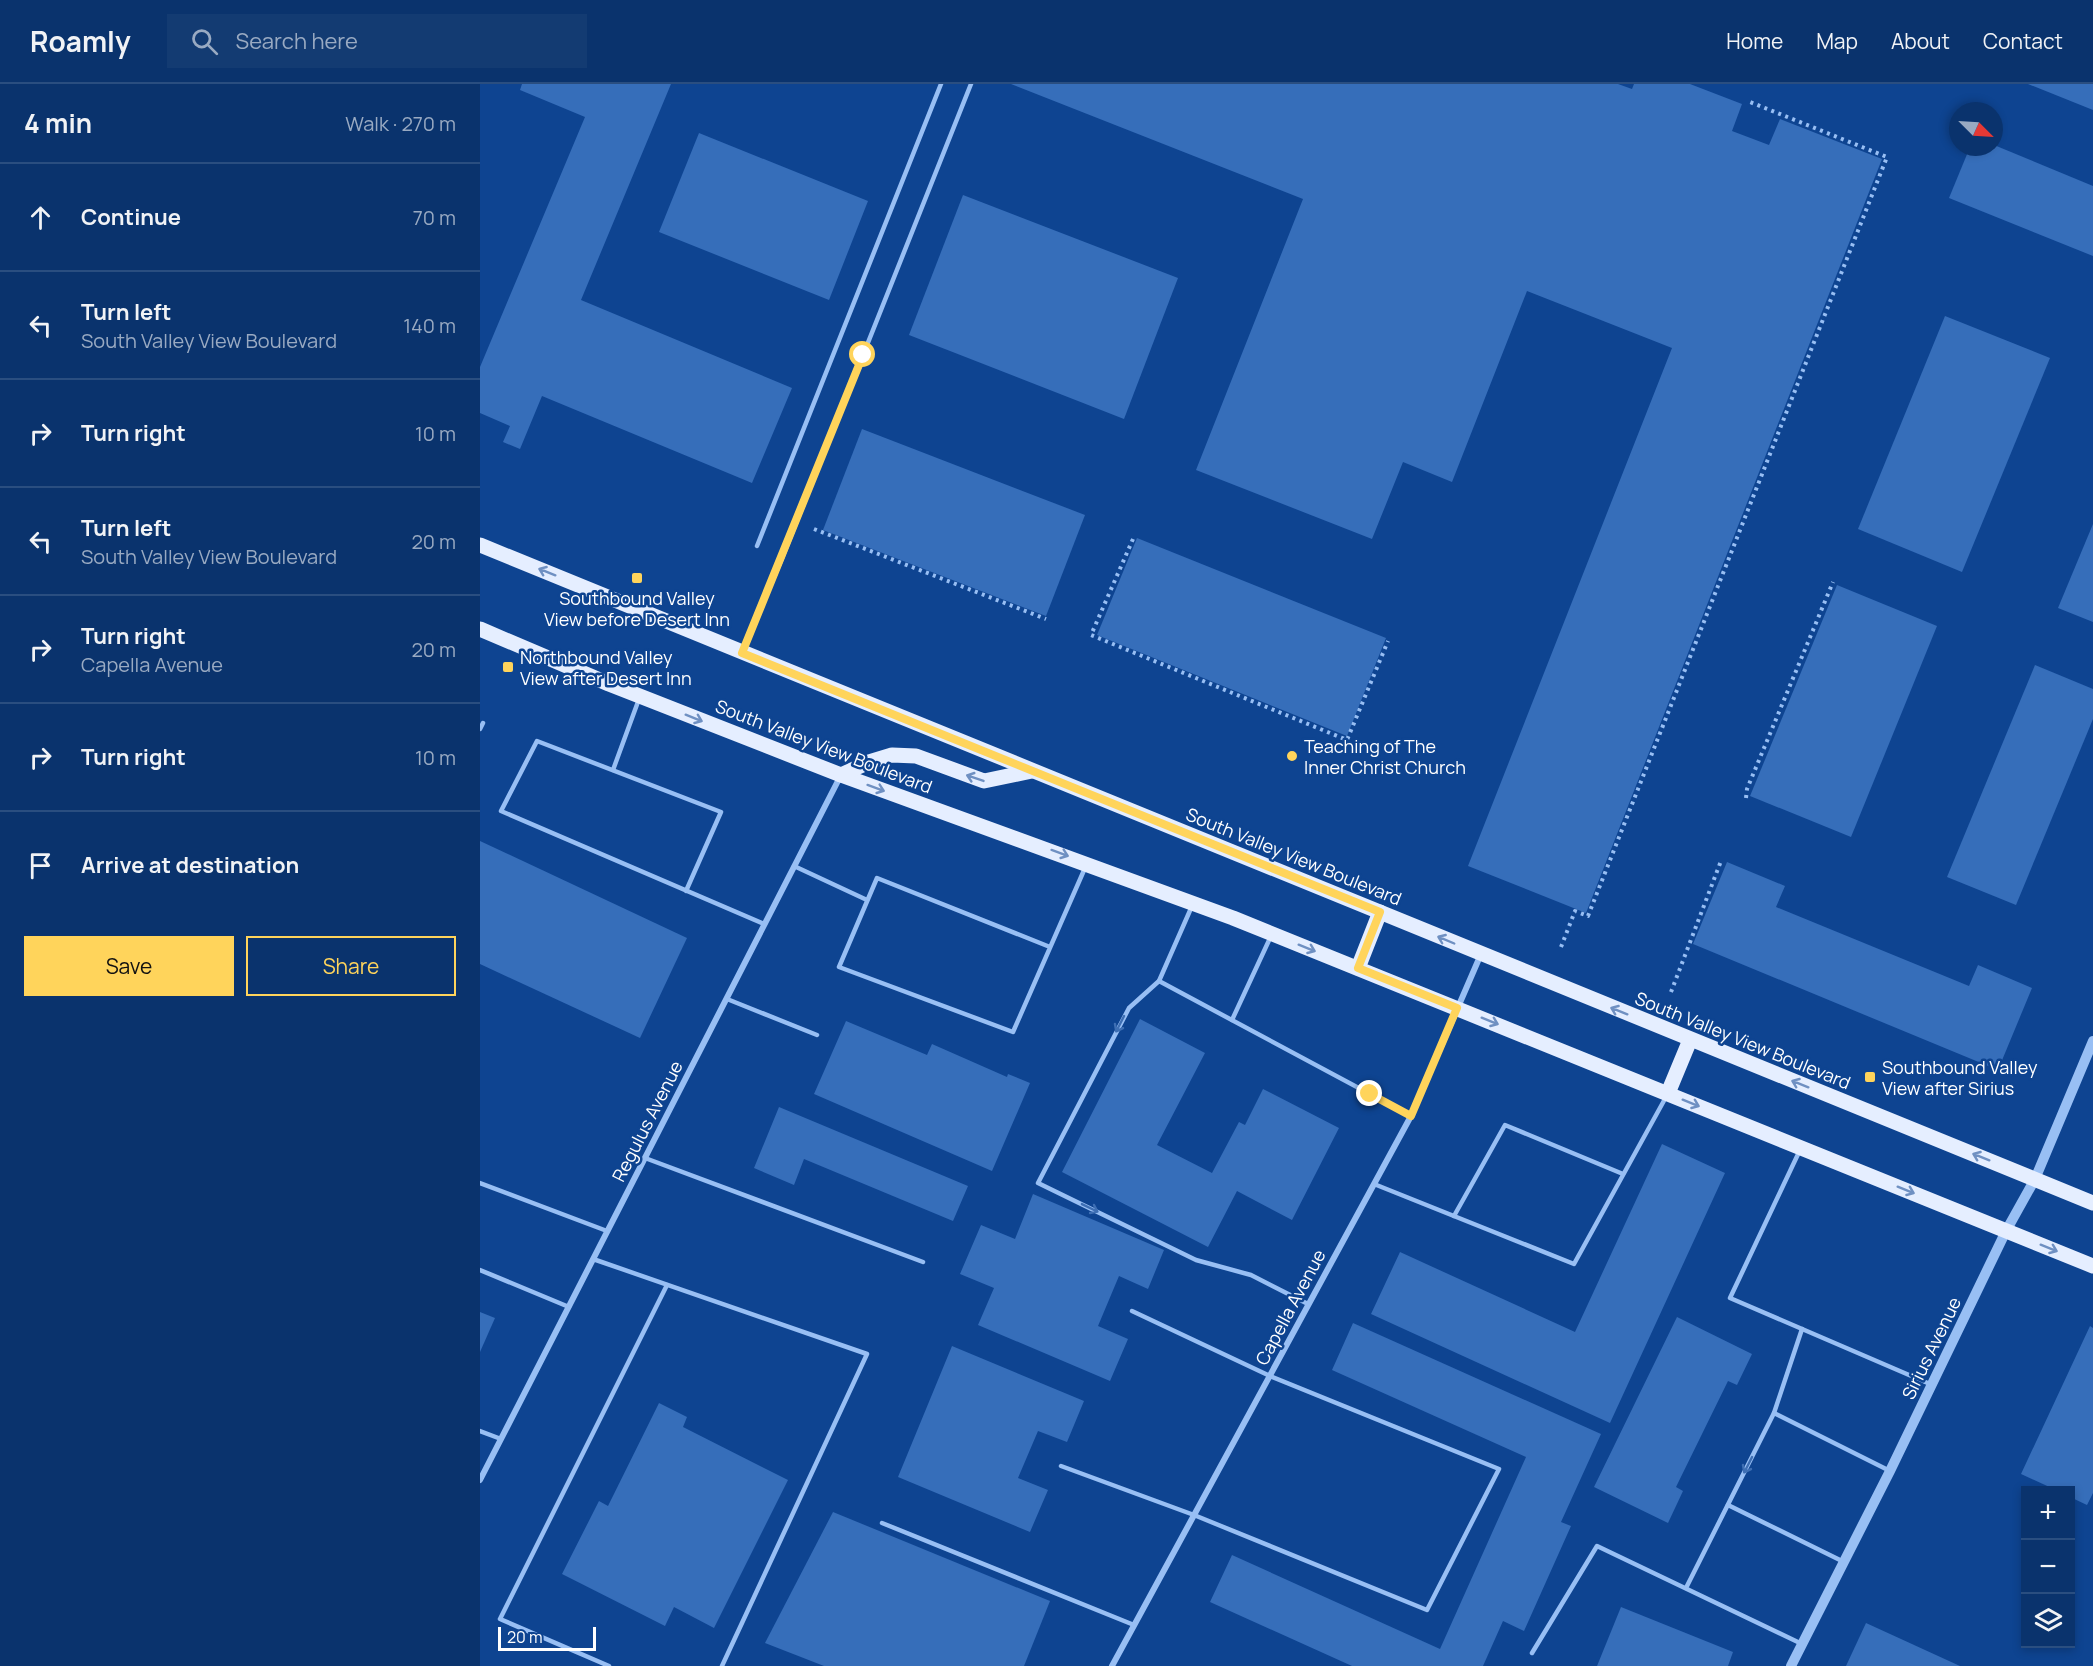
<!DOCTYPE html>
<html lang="en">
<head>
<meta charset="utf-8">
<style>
  body { margin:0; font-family:Manrope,sans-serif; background:#133b72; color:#f1f3f6 }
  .controls { position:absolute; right:18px; bottom:18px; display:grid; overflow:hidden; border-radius:0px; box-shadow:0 3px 9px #0003 }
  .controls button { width:54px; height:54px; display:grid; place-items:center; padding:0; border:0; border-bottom:2px solid #2a4e80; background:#0a336d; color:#f1f3f6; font:30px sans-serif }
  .compass { position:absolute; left:1469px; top:18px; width:54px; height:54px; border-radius:50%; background:#0a336d; box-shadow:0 3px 9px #0003; rotate:114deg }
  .scale { position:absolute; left:18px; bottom:15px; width:98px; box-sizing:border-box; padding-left:6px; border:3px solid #fff; border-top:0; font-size:16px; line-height:21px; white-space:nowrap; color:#fff; -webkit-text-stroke:4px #0e4491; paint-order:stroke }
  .stop { position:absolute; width:18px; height:18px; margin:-14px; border:4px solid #ffd45b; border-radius:50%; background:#fff }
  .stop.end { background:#ffd45b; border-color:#fff; box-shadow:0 2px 6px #0008 }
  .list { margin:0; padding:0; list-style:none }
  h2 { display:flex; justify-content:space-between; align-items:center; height:78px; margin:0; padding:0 24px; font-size:26px }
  h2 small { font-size:20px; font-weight:400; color:#99aac2 }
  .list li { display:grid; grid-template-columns:39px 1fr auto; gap:18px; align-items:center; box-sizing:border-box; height:108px; padding:0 24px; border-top:2px solid #2a4e80 }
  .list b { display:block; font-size:22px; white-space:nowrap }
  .list p { margin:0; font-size:20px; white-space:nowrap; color:#99aac2 }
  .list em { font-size:20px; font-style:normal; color:#99aac2 }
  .actions { display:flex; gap:12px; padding:18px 24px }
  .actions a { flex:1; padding:14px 0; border:2px solid #ffd45b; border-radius:0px; text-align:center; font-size:21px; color:#ffd45b }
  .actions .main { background:#ffd45b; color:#111 }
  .icon { flex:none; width:33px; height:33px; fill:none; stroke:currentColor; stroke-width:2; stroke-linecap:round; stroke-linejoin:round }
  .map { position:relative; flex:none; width:1613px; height:1582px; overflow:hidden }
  header { display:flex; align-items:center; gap:36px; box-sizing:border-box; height:84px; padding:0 30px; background:#0a336d; border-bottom:2px solid #2a4e80 }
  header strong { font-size:28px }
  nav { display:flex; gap:33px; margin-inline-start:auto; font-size:21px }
  .search { width:420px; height:54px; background:#133b72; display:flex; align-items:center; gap:15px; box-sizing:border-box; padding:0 21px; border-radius:0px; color:#99aac2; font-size:22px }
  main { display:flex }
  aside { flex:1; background:#0a336d }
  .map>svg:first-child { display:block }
</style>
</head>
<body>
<header>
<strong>Roamly</strong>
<div class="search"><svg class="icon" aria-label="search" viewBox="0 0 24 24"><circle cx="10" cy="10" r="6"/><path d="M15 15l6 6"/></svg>Search here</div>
<nav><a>Home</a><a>Map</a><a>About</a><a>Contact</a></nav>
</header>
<main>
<aside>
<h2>4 min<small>Walk · 270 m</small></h2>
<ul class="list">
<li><svg class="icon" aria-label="ahead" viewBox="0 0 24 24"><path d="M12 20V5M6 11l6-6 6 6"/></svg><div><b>Continue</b></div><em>70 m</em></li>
<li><svg class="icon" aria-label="left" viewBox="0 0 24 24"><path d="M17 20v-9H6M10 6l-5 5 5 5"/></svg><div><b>Turn left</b><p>South Valley View Boulevard</p></div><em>140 m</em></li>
<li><svg class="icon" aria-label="right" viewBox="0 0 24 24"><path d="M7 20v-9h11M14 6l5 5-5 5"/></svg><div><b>Turn right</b></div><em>10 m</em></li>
<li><svg class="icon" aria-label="left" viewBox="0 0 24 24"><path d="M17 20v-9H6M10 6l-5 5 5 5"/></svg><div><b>Turn left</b><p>South Valley View Boulevard</p></div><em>20 m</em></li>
<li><svg class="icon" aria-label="right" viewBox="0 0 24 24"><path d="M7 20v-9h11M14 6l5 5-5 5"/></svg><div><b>Turn right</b><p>Capella Avenue</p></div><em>20 m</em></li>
<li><svg class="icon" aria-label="right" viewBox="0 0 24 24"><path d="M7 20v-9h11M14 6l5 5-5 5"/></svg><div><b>Turn right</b></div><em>10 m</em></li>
<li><svg class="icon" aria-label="arrive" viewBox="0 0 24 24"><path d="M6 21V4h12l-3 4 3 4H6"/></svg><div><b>Arrive at destination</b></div></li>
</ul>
<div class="actions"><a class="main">Save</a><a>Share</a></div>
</aside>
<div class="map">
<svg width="1613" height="1582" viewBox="0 0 1613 1582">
  <rect width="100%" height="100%" fill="#0e4491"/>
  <g fill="#366eba">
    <path d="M42 0H191L101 216 312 304 272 399 62 312 40 365 23 358 30 342 0 329V283L105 33 40 6Z"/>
    <path d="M531 0H1138L1152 5 1154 0H1210L1262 20 1252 47 1289 61 1300 35 1402 75 1106 829 988 782 1192 264 1047 207 972 398 923 378 892 455 716 386 823 115Z"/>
    <path d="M1548 0H1613V26Z"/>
    <path d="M219 49 388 117 349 216 179 148Z"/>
    <path d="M1514 61 1613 102V172L1469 114 1490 63Z"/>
    <path d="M483 111 698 194 644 335 429 251Z"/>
    <path d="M1465 232 1570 274 1482 488 1378 445Z"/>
    <path d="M382 345 605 431 566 532 343 446Z"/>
    <path d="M1613 440V538L1578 524Z"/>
    <path d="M657 454 906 554 867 652 617 551Z"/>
    <path d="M1357 501 1457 542 1371 753 1270 712Z"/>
    <path d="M1555 581 1613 605V635L1536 821 1467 793Z"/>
    <path d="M0 757 207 854 160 954 0 880Z"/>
    <path d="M1247 778 1305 802 1296 823 1489 902 1498 881 1552 904 1518 986 1213 860Z"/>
    <path d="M660 935 725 969 677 1061 732 1089 759 1038 765 1041 783 1005 859 1044 812 1136 757 1107 728 1163 582 1088Z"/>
    <path d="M366 937 447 971 452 960 527 993 528 990 550 999 512 1087 334 1010Z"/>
    <path d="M299 1023 488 1102 473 1137 324 1075 314 1101 274 1084Z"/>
    <path d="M1182 1060 1245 1089 1130 1339 891 1230 920 1168 1095 1248Z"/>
    <path d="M553 1110 684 1166 668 1205 639 1192 618 1242 648 1255 630 1297 498 1241 514 1204 480 1190 501 1141 535 1155Z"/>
    <path d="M0 1228 15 1234 0 1268Z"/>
    <path d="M1197 1233 1272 1270 1257 1301 1248 1297 1196 1403 1203 1407 1188 1439 1114 1403Z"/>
    <path d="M873 1239 1121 1350 1081 1438 1091 1442 1044 1547 1023 1537 1003 1582H872L730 1518 752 1471 960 1565 1046 1373 852 1286Z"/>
    <path d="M1610 1242 1613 1244V1409L1607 1421 1590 1413V1406H1576L1541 1390Z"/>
    <path d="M472 1262 604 1317 587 1358 558 1347 538 1394 568 1406 550 1448 418 1393Z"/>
    <path d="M179 1319 207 1333 203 1343 308 1396 234 1544 194 1523 185 1542 82 1490 119 1417 128 1422Z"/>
    <path d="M353 1428 570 1517 544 1582H344L285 1559Z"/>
    <path d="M1141 1523 1253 1568 1248 1582H1117Z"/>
    <path d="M1386 1539 1480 1582H1366Z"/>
  </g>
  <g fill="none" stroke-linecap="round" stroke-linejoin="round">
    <g stroke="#98bff4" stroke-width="4" stroke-dasharray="3 4.5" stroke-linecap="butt">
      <path d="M334 445 566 535"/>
      <path d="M653 455 611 551 867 656 908 557"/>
      <path d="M1266 714 1267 705 1353 498"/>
      <path d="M1081 863 1095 827 1108 832 1407 73 1270 18"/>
      <path d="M1191 908 1241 777"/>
    </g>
    <g stroke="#98bff4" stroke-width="4.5">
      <path d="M277 462 461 0"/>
      <path d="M263 566 303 472 491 0"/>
      <path d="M0 645 3 639"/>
      <path d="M133 686 159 615"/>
      <path d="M314 782 387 816"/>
      <path d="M206 807 241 728 57 657 21 727 284 840"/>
      <path d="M712 822 679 897 649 924 558 1099 716 1176 771 1191 828 1220"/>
      <path d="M570 863 397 794 359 883 533 948 605 784"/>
      <path d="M679 897 931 1032"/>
      <path d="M247 915 337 951"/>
      <path d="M752 936 791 852"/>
      <path d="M1320 1066 1250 1214 1450 1300"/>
      <path d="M165 1074 443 1178"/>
      <path d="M0 1099 127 1147"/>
      <path d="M894 1100 1094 1180 1186 1013"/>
      <path d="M974 1132 1025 1041 1143 1090"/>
      <path d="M113 1175 387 1270 242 1582"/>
      <path d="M0 1186 89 1223"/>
      <path d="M1294 1329 1410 1387"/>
      <path d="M0 1347 21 1355"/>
      <path d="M581 1382 714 1431 947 1526 1019 1385 790 1292 652 1227"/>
      <path d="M1248 1421 1364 1478"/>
      <path d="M402 1439 654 1541"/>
      <path d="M1206 1504 1294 1329 1322 1245"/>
      <path d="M1052 1569 1117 1462 1322 1560"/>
      <path d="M129 1582 20 1535 187 1201"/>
    </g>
    <g stroke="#98bff4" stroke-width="6">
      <path d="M0 1396 361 691"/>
      <path d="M632 1582 931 1032 1001 870"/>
    </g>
    <path stroke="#98bff4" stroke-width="10" d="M1311 1582 1410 1387 1526 1147 1555 1095 1613 957"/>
    <g stroke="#e5eeff" stroke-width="15">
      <path d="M0 461 1613 1119"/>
      <path d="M0 545 129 600 361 691 753 834 1613 1182"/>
      <path d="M361 691 389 678 412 671 436 672 504 697 552 687"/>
      <path d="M878 884 900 828"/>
      <path d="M1188 1009 1210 956"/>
    </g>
  </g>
  <defs><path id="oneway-shaft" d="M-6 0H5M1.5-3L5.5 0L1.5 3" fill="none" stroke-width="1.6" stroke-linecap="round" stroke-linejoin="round" transform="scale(1.5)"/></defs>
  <g stroke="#6f90c2">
    <use href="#oneway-shaft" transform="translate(67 488) rotate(-158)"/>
    <use href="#oneway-shaft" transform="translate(214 634) rotate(22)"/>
    <use href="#oneway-shaft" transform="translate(495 694) rotate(-161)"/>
    <use href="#oneway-shaft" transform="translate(396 704) rotate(20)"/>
    <use href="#oneway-shaft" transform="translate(580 769) rotate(20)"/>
    <use href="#oneway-shaft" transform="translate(966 856) rotate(-157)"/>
    <use href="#oneway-shaft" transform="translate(827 864) rotate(22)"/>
    <use href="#oneway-shaft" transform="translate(1139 927) rotate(-158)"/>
    <use href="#oneway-shaft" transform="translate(1010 937) rotate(22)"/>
    <use href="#oneway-shaft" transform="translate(1320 1000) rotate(-158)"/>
    <use href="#oneway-shaft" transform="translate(1211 1019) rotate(22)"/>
    <use href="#oneway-shaft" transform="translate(1501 1073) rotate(-158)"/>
    <use href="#oneway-shaft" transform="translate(1426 1106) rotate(22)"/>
    <use href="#oneway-shaft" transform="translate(1569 1164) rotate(22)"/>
  </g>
  <g stroke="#3e6fb4">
    <use href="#oneway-shaft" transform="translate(640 940) rotate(117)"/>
    <use href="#oneway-shaft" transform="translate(610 1124) rotate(26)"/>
    <use href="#oneway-shaft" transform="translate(1268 1381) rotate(117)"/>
  </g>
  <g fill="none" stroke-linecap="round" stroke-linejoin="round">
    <path stroke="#ffd45b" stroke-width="8" d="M383 271 262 569 900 828 878 884 977 924 931 1032 890 1010"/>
  </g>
  <g fill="#ffd45b" stroke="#0e4491" stroke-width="2">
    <rect x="151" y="488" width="12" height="12" rx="3"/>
    <rect x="22" y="577" width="12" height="12" rx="3"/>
    <circle cx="812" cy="672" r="6"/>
    <rect x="1384" y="987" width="12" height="12" rx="3"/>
  </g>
  <g text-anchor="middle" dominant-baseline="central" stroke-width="5" stroke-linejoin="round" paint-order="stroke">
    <g font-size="18" fill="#fff" stroke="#0e4491" text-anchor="start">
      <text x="157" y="514" text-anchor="middle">Southbound Valley<tspan x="157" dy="21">View before Desert Inn</tspan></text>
      <text x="40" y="573">Northbound Valley<tspan x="40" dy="21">View after Desert Inn</tspan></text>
      <text x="824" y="662">Teaching of The<tspan x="824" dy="21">Inner Christ Church</tspan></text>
      <text x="1402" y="983">Southbound Valley<tspan x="1402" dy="21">View after Sirius</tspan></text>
    </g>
    <g font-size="18" fill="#fff" stroke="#0e4491">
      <text transform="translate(344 662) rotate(21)">South Valley View Boulevard</text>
      <text transform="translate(814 772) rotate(22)">South Valley View Boulevard</text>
      <text transform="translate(1263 956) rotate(22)">South Valley View Boulevard</text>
      <text transform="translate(167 1037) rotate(-63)">Regulus Avenue</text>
      <text transform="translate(810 1223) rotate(-62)">Capella Avenue</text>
      <text transform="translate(1451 1264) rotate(-64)">Sirius Avenue</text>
    </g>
  </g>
</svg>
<div class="controls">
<button>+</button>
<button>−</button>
<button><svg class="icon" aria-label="layers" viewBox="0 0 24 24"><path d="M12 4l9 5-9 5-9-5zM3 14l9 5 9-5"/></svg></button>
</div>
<svg class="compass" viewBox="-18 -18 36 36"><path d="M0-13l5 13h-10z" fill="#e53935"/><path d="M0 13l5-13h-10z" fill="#99aac2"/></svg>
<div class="scale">20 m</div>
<div class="stop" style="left:383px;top:271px"></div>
<div class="stop end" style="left:890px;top:1010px"></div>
</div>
</main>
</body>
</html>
